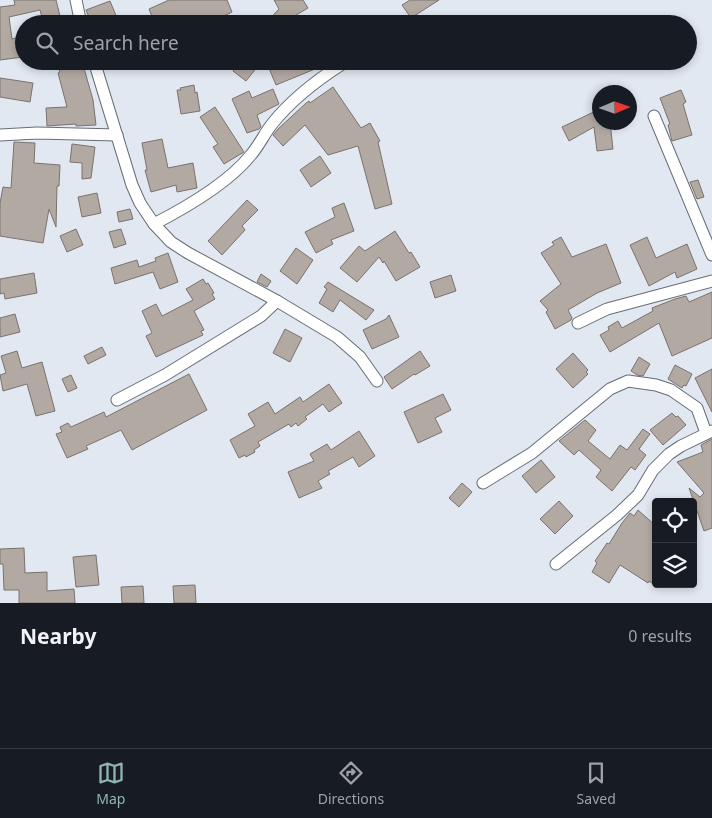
<!DOCTYPE html>
<html lang="en">
<head>
<meta charset="utf-8">
<style>
  body { margin:0; font-family:"Noto Sans",sans-serif; background:#242831; color:#f1f3f6 }
  .controls { position:absolute; right:15px; bottom:15px; display:grid; overflow:hidden; border-radius:5px; box-shadow:0 2px 8px #0003 }
  .controls button { width:45px; height:45px; display:grid; place-items:center; padding:0; border:0; border-bottom:1px solid #363941; background:#171b24; color:#f1f3f6; font:25px sans-serif }
  .compass { position:absolute; left:592px; top:85px; width:45px; height:45px; border-radius:50%; background:#171b24; box-shadow:0 2px 8px #0003; rotate:88deg }
  .list { margin:0; padding:0; list-style:none }
  h2 { display:flex; justify-content:space-between; align-items:center; height:65px; margin:0; padding:0 20px; font-size:21px }
  h2 small { font-size:16px; font-weight:400; color:#9ea1a6 }
  .icon { flex:none; width:28px; height:28px; fill:none; stroke:currentColor; stroke-width:2; stroke-linecap:round; stroke-linejoin:round }
  .map { position:relative; flex:none; width:712px; height:603px; overflow:hidden }
  .search { position:absolute; background:#171b24; box-shadow:0 2px 8px #0003; left:15px; right:15px; top:15px; height:55px; display:flex; align-items:center; gap:12px; box-sizing:border-box; padding:0 18px; border-radius:28px; color:#9ea1a6; font-size:19px }
  .sheet { height:145px; background:#171b24 }
  nav { display:flex; justify-content:space-around; align-items:center; box-sizing:border-box; height:70px; border-top:1px solid #363941; background:#171b24; font-size:14px; color:#9ea1a6 }
  nav a { display:grid; justify-items:center; gap:2px }
  nav .on { color:#91b4b2 }
  .map>svg:first-child { display:block }
</style>
</head>
<body>
<div class="map">
<svg width="712" height="603" viewBox="0 0 712 603">
  <rect width="100%" height="100%" fill="#e1e8f1"/>
  <g fill="#b3a9a3" stroke="#7b726d">
    <path d="M14 0H56L62 24H44L40 10 9 17 12 39 20 37 23 57 0 60V7L15 5Z"/>
    <path d="M169 0H227L232 12 208 24H155L149 9Z"/>
    <path d="M274 0H303L308 8 281 24H265L279 9Z"/>
    <path d="M410 0H439L411 18 402 5Z"/>
    <path d="M110 1 117 18 103 24H92L86 10Z"/>
    <path d="M56 61H82L93 100 96 125 76 126V124L47 126 46 108 67 107 58 73 60 72Z"/>
    <path d="M241 61H262L246 81 233 71Z"/>
    <path d="M266 61H332V62L276 85Z"/>
    <path d="M0 78 33 83 30 102 0 97Z"/>
    <path d="M194 85 195 93 197 92 200 111 181 114 177 90H181L180 88Z"/>
    <path d="M333 87 361 128 370 123 380 141 378 142 392 204 375 209 358 146 328 155 305 125 283 146 273 135 278 129 305 104 309 101 310 103Z"/>
    <path d="M273 89 279 104 257 115 261 127 259 129 247 133 232 99 249 91 252 98Z"/>
    <path d="M681 90 686 102 683 104 692 135 672 141 668 125 670 124 660 98Z"/>
    <path d="M215 107 244 152 224 164 213 147 218 144 200 117Z"/>
    <path d="M600 109V122H610L613 149 597 151 594 127 569 141 562 127Z"/>
    <path d="M162 139 168 168 193 163 197 188 177 192 176 185 151 192 145 170H147L142 143Z"/>
    <path d="M14 142 35 143 34 163 60 165 59 186H57L56 227 49 209 43 243 0 236V203L3 187 11 188Z"/>
    <path d="M72 144 95 147 91 178 82 179V163L70 162Z"/>
    <path d="M320 156 331 173 311 187 300 170Z"/>
    <path d="M698 180 704 197 697 199 690 182Z"/>
    <path d="M97 193 101 213 82 217 78 197Z"/>
    <path d="M247 200 258 210 242 226 245 230 222 255 208 241Z"/>
    <path d="M344 203 354 231 331 240 333 244 316 253 305 232 335 217 332 208Z"/>
    <path d="M130 209 133 219 119 222 117 212Z"/>
    <path d="M76 229 83 245 67 252 60 236Z"/>
    <path d="M121 229 126 244 114 248 109 232Z"/>
    <path d="M395 231 409 253 411 252 420 267 396 281 384 261 383 263 379 257 357 282 340 268 359 246 365 251Z"/>
    <path d="M561 237 572 257 606 244 621 283 597 293 568 310 572 318 571 320 555 329 546 312 548 310 540 301 561 284 541 253 554 245 552 242Z"/>
    <path d="M647 237 656 258 687 244 697 269 677 278 675 272 649 286 630 245Z"/>
    <path d="M296 248 313 260 297 284 280 271Z"/>
    <path d="M168 253 178 282 160 289 153 272 115 284 111 268 137 260 139 267 156 261 155 258Z"/>
    <path d="M34 273 37 293 5 299 4 293 0 294V279Z"/>
    <path d="M261 274 271 281 267 287 257 282Z"/>
    <path d="M451 275 456 291 435 298 430 282Z"/>
    <path d="M203 279 206 284 208 283 214 293 212 294 215 299 194 311 204 330 201 331 203 335 156 357 146 336 152 333 142 311 156 304 162 316 193 300 186 289Z"/>
    <path d="M328 282 374 310 366 320 340 300 333 312 319 303 327 289 324 287Z"/>
    <path d="M712 292V338L672 356 659 323 610 352 600 335 609 330 608 327 618 321 622 328 653 311 652 308 675 299 686 296 689 302Z"/>
    <path d="M15 314 20 332 0 337V318Z"/>
    <path d="M389 315 399 337 372 349 363 330 386 319Z"/>
    <path d="M285 329 302 338 290 362 273 353Z"/>
    <path d="M102 347 106 355 88 364 84 356Z"/>
    <path d="M17 351 22 368 42 362 55 411 36 416 27 384 3 391 0 375 6 373 1 356Z"/>
    <path d="M420 351 430 366 415 375 414 374 392 389 384 377Z"/>
    <path d="M573 353 588 370 586 372 588 374 573 388 556 369Z"/>
    <path d="M639 357 650 364 643 376 637 375 631 371Z"/>
    <path d="M675 365 692 374 686 386 684 385 682 388 668 379Z"/>
    <path d="M712 369V412L695 378Z"/>
    <path d="M189 374 207 410 132 450 121 430 86 446 88 449 67 458 56 434 62 432 60 427 68 423 71 427 104 412 106 417Z"/>
    <path d="M71 375 77 388 68 392 62 379Z"/>
    <path d="M329 384 342 403 329 412 323 404 305 417 307 419 298 426 296 423 291 427 289 424 258 442 260 446 254 450 255 452 246 457 245 455 239 458 230 440 255 426 248 414 268 402 275 414 300 397 303 402Z"/>
    <path d="M443 394 451 410 435 418 442 432 418 443 404 412Z"/>
    <path d="M672 413 676 417 678 416 686 425 663 445 650 430Z"/>
    <path d="M585 420 596 430 588 441 610 459 620 445 627 450 643 429 650 434 639 449 646 455 635 470 631 467 612 491 596 477 601 470 579 450 574 455 559 441Z"/>
    <path d="M359 431 375 456 359 467 353 457 328 471 330 474 318 481 322 488 299 498 288 472 314 461 310 454 327 444 331 450Z"/>
    <path d="M712 439V528L704 531 689 488 700 497 704 493 677 462 703 452 701 445Z"/>
    <path d="M541 460 555 477 536 493 522 476Z"/>
    <path d="M462 483 472 492 459 507 449 498Z"/>
    <path d="M559 501 573 516 555 534 540 519Z"/>
    <path d="M638 510 656 526V586L649 581 648 583 620 565 609 583 592 572 597 563 595 561 607 543 609 544 622 523 630 513 634 516Z"/>
    <path d="M24 548 25 573 47 572V591L74 589 75 603H19V590H4L3 564H0V549Z"/>
    <path d="M96 555 99 585 76 587 73 557Z"/>
    <path d="M195 585 196 603H174L173 586Z"/>
    <path d="M143 586 144 603H122L121 587Z"/>
  </g>
  <g fill="none" stroke-linecap="round" stroke-linejoin="round">
    <g stroke="#666d74" stroke-width="13">
      <g id="minor">
        <path d="M76 0 81 24"/>
        <path d="M94 61 132 185 140 203 154 224 171 242 188 253 277 301 337 337 360 357 377 381"/>
        <path d="M654 116 712 255"/>
        <path d="M0 135 37 133 117 135"/>
        <path d="M154 224C185 208 228 183 250 156 259 146 264 134 272 124 291 100 317 80 342 64"/>
        <path d="M578 323 607 309 712 281"/>
        <path d="M117 400 165 375 261 316 277 301"/>
        <path d="M483 483 532 453 610 389 628 381 656 385 671 390 697 408 706 433"/>
        <path d="M556 564 617 515 638 495 653 470 669 454 681 446 712 431"/>
      </g>
    </g>
    <use href="#minor" stroke="#fff" stroke-width="11"/>
  </g>
</svg>
<div class="controls">
<button><svg class="icon" aria-label="locate" viewBox="0 0 24 24"><circle cx="12" cy="12" r="6"/><path d="M12 2v4M12 18v4M2 12h4M18 12h4"/></svg></button>
<button><svg class="icon" aria-label="layers" viewBox="0 0 24 24"><path d="M12 4l9 5-9 5-9-5zM3 14l9 5 9-5"/></svg></button>
</div>
<svg class="compass" viewBox="-18 -18 36 36"><path d="M0-13l5 13h-10z" fill="#e53935"/><path d="M0 13l5-13h-10z" fill="#9ea1a6"/></svg>
<div class="search"><svg class="icon" aria-label="search" viewBox="0 0 24 24"><circle cx="10" cy="10" r="6"/><path d="M15 15l6 6"/></svg>Search here</div>
</div>
<section class="sheet">
<h2>Nearby<small>0 results</small></h2>
<ul class="list">
</ul>
</section>
<nav>
<a class="on"><svg class="icon" aria-label="map" viewBox="0 0 24 24"><path d="M3 6l6-2 6 2 6-2v14l-6 2-6-2-6 2zM9 4v14M15 6v14"/></svg>Map</a>
<a><svg class="icon" aria-label="directions" viewBox="0 0 24 24"><path d="M12 3l9 9-9 9-9-9zM9 14v-3h6M13 9l2 2-2 2"/></svg>Directions</a>
<a><svg class="icon" aria-label="saved" viewBox="0 0 24 24"><path d="M7 4h10v16l-5-4-5 4z"/></svg>Saved</a>
</nav>
</body>
</html>
